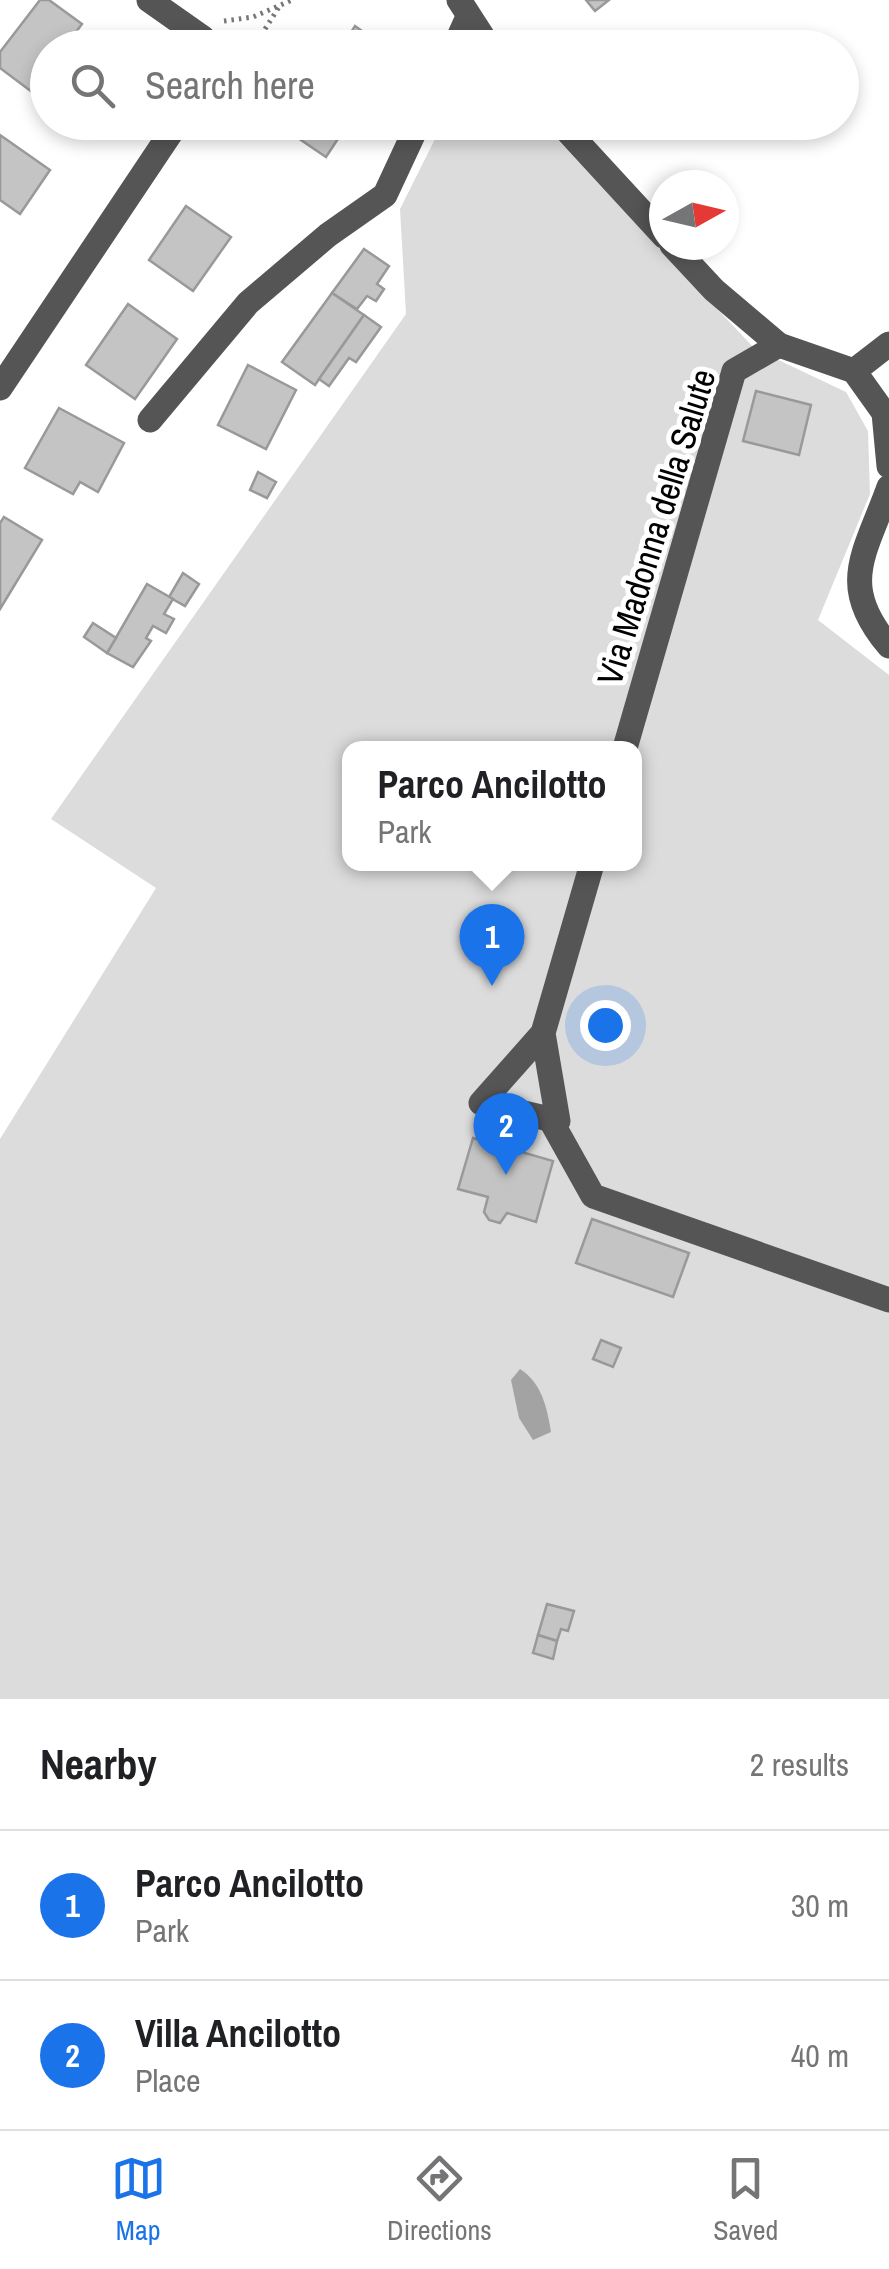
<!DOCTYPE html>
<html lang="en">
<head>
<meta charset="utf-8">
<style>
  body { margin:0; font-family:"Archivo Narrow",sans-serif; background:#f6f6f6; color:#202124 }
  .compass { position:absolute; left:649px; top:170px; width:90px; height:90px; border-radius:50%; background:#fff; box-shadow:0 5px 15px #0003; rotate:82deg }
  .you { position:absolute; left:605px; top:1025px; width:35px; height:35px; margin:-25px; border:8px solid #fff; border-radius:50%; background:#1a73e8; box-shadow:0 0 0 15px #1a73e833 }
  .badge { display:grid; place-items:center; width:65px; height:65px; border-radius:50%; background:#1a73e8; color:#fff; font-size:32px; font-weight:700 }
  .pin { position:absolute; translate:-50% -82px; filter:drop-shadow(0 2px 5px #0008) }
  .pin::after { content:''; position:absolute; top:52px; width:35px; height:30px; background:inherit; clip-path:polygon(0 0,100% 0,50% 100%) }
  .popup { position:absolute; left:342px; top:741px; width:300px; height:130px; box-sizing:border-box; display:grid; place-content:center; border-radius:20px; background:#fff; filter:drop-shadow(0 2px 8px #0005); font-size:32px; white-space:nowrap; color:#757577 }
  .popup b { font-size:38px; color:#202124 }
  .popup::after { content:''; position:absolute; left:50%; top:100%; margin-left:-20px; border:20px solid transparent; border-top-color:#fff }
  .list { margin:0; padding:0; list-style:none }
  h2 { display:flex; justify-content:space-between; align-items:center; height:130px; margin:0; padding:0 40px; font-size:42px }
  h2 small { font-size:32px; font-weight:400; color:#757577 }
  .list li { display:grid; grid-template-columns:65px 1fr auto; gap:30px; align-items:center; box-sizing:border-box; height:150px; padding:0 40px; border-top:2px solid #e0e0e0 }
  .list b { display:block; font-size:38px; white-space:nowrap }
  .list p { margin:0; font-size:32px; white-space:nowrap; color:#757577 }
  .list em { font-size:32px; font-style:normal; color:#757577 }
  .icon { flex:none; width:55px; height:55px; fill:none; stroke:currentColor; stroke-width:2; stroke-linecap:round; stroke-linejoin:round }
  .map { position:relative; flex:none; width:889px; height:1699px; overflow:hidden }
  .search { position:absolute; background:#fff; box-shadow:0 5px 15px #0003; left:30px; right:30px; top:30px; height:110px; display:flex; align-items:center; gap:25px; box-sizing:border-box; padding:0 35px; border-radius:55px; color:#757577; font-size:38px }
  .sheet { height:430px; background:#fff }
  nav { display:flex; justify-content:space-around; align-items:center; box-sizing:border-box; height:140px; border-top:2px solid #e0e0e0; background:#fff; font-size:28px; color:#757577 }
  nav a { display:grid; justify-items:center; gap:5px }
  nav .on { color:#1a73e8 }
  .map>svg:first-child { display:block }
</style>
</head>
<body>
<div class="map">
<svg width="889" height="1699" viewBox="0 0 889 1699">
  <rect width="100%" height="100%" fill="#fff"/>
  <path fill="#dcdcdc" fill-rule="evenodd" d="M443 123H542L755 349 846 392 868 431 870 494 818 620 889 675V1699H0V1139L156 888 51 819 406 314 400 209ZM350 748H634V864H350Z"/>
  <path fill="#a3a3a3" d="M520 1369C542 1383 547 1408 551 1432L533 1440 519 1418 511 1380Z"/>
  <g fill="#c4c4c4" stroke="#999" stroke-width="2.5">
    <path d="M40 0H49L82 24 64 48H48V70L32 92 0 68V52Z"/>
    <path d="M586 0H609L595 11Z"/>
    <path d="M355 26 386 48H341Z"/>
    <path d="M291 122H349L326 157 286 130Z"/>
    <path d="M0 135 50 170 20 214 0 200Z"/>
    <path d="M186 206 231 237 193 291 149 260Z"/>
    <path d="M364 249 389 266 377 284 384 289 376 301 367 296 357 309 332 293Z"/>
    <path d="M332 293 364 315 315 385 282 362Z"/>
    <path d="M128 304 177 339 135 399 86 365Z"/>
    <path d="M364 315 381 327 356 362 349 358 329 386 319 379Z"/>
    <path d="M248 365 296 390 266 449 218 425Z"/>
    <path d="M756 391 811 405 799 455 743 441Z"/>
    <path d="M59 408 124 443 98 492 80 482 73 494 25 468Z"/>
    <path d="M258 472 276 482 267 498 250 490Z"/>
    <path d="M4 517 42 540 0 609V523Z"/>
    <path d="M183 573 199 584 185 606 169 597Z"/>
    <path d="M147 584 173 599 164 614 174 619 166 633 153 626 146 638 151 641 133 667 107 653Z"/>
    <path d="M93 623 116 638 107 653 84 637Z"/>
    <path d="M473 1138 553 1161 536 1222 507 1213 500 1223 489 1220 484 1212 488 1197 458 1189Z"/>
    <path d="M592 1219 689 1253 673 1297 576 1263Z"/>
    <path d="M601 1340 621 1348 613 1367 593 1359Z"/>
    <path d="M547 1604 574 1611 568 1631 561 1629 557 1641 538 1635Z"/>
    <path d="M538 1635 557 1641 553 1659 533 1653Z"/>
  </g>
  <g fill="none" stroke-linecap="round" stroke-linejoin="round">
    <g stroke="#777" stroke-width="5" stroke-dasharray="2.5 5" stroke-linecap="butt">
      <path d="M224 21 253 17 292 0"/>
      <path d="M253 48 279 7"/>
    </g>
    <g stroke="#555" stroke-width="25">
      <path d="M149 0 203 38 209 48"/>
      <path d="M459 0 490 48"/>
      <path d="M454 48 468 17"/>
      <path d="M559 122 664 236"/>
      <path d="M672 245 714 290 779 345 854 371 884 413 889 466"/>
      <path d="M854 371 889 344"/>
      <path d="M0 388 178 122"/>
      <path d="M150 420 248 303 328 235 385 195 419 122"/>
      <path d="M889 487C865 554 837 585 889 646"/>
      <path d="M625 748 734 371 779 345"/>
      <path d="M543 1033 558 1121 481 1103 543 1033 592 864"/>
      <path d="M550 1119 593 1196 889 1300"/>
    </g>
  </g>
  <g text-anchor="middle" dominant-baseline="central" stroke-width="10" stroke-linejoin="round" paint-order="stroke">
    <g font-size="35" fill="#000" stroke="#fff">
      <text transform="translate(656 527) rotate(-73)">Via Madonna della Salute</text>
    </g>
  </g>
</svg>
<svg class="compass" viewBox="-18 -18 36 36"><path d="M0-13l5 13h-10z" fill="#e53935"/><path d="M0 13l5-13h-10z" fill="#757577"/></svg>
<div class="you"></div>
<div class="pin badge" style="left:492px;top:986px">1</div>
<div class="popup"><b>Parco Ancilotto</b>Park</div>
<div class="pin badge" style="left:506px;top:1175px">2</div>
<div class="search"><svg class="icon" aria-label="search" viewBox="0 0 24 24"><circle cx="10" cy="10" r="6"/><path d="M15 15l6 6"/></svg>Search here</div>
</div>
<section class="sheet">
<h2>Nearby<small>2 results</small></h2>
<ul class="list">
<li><span class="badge">1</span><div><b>Parco Ancilotto</b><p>Park</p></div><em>30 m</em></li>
<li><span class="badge">2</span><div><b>Villa Ancilotto</b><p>Place</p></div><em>40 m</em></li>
</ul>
</section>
<nav>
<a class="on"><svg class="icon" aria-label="map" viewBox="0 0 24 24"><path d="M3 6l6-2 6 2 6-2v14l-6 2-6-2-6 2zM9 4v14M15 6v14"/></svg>Map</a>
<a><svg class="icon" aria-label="directions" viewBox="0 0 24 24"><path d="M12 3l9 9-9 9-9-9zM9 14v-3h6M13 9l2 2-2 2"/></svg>Directions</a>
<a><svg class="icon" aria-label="saved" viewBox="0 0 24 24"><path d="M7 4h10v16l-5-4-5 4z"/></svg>Saved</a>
</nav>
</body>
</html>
